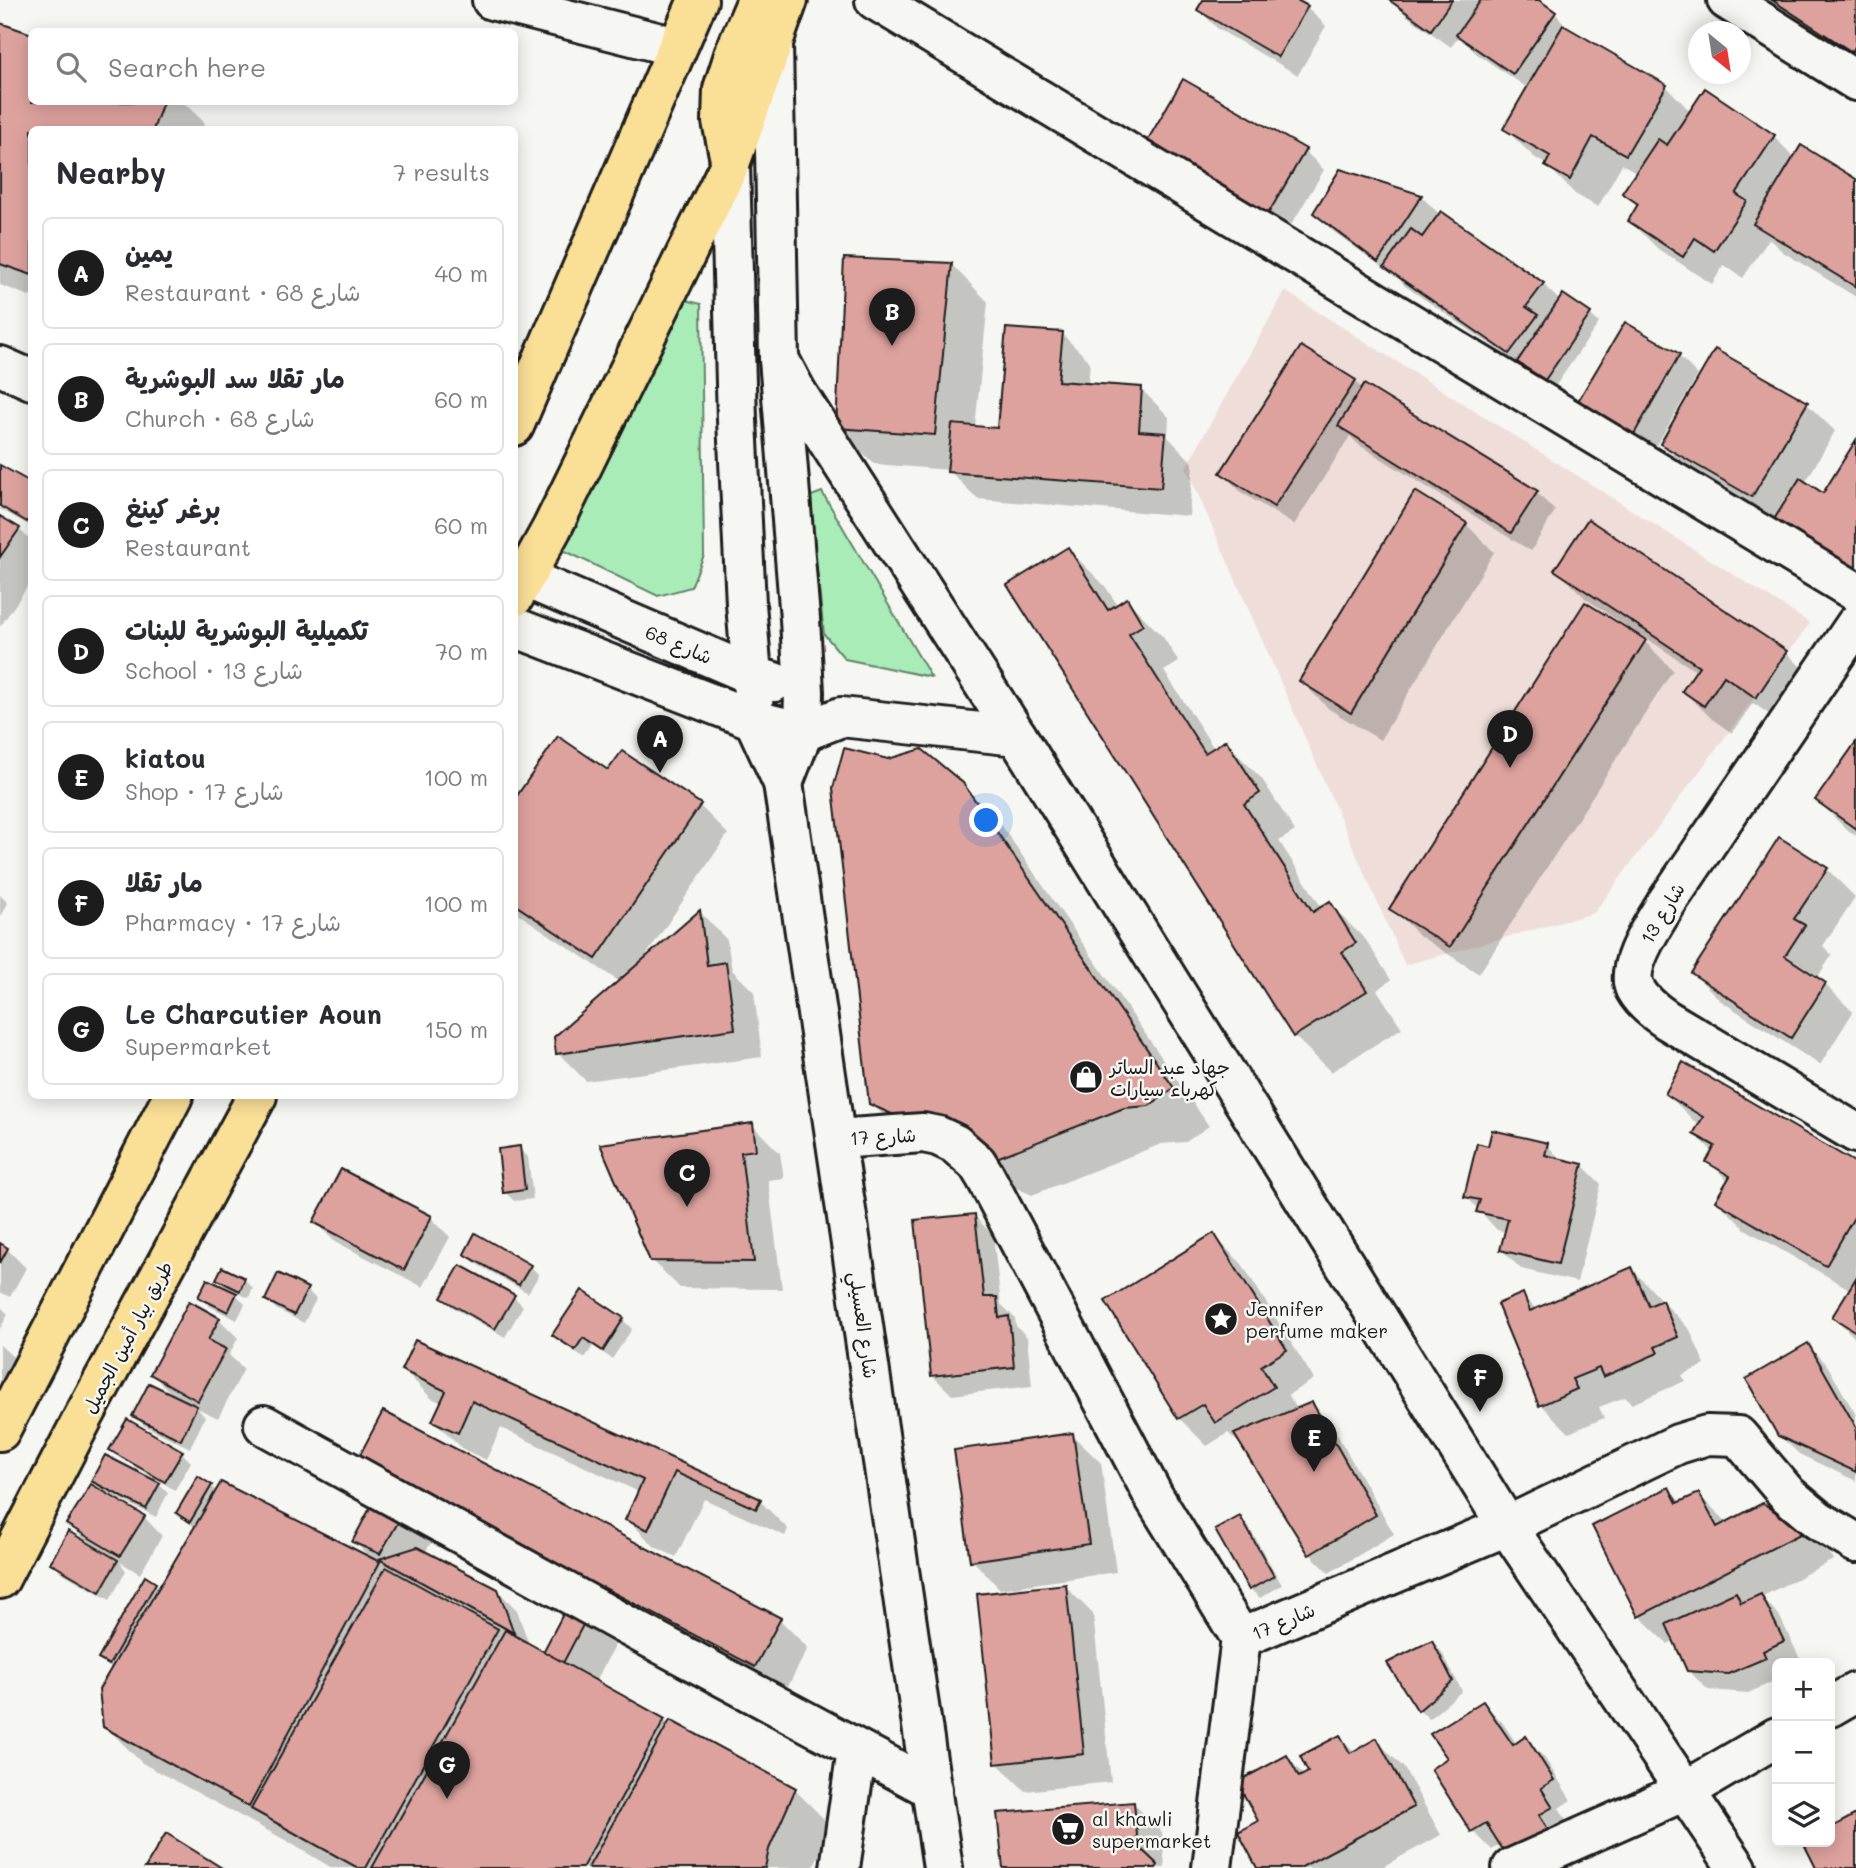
<!DOCTYPE html>
<html lang="en">
<head>
<meta charset="utf-8">
<style>
  body { margin:0; font-family:Mali,"Playpen Sans Arabic",sans-serif; background:#f2f2f3; color:#2b2b33 }
  .controls { position:absolute; right:21px; bottom:21px; display:grid; overflow:hidden; border-radius:10px; box-shadow:0 4px 18px #0003 }
  .controls button { width:63px; height:63px; display:grid; place-items:center; padding:0; border:0; border-bottom:2px solid #e1e1e2; background:#fff; color:#2b2b33; font:35px sans-serif }
  .compass { position:absolute; left:1688px; top:21px; width:63px; height:63px; border-radius:50%; background:#fff; box-shadow:0 4px 18px #0003; rotate:150deg }
  .you { position:absolute; left:987px; top:821px; width:24px; height:24px; margin:-18px; border:5px solid #fff; border-radius:50%; background:#1a73e8; box-shadow:0 0 0 10px #1a73e833 }
  .badge { display:grid; place-items:center; width:46px; height:46px; border-radius:50%; background:#1c1c1c; color:#fff; font-size:23px; font-weight:700 }
  .pin { position:absolute; translate:-50% -58px; filter:drop-shadow(0 2px 4px #0008) }
  .pin::after { content:''; position:absolute; top:37px; width:24px; height:21px; background:inherit; clip-path:polygon(0 0,100% 0,50% 100%) }
  .list { margin:0; padding:0; list-style:none }
  h2 { display:flex; justify-content:space-between; align-items:center; height:91px; margin:0; padding:0 28px; font-size:30px }
  h2 small { font-size:23px; font-weight:400; color:#7c7c81 }
  .list li { display:grid; grid-template-columns:46px 1fr auto; gap:21px; align-items:center; box-sizing:border-box; height:112px; margin:0 14px 14px; padding:0 14px; border:2px solid #e1e1e2; border-radius:10px }
  .list b { display:block; font-size:26px; white-space:nowrap }
  .list p { margin:0; font-size:23px; white-space:nowrap; color:#7c7c81 }
  .list em { font-size:23px; font-style:normal; color:#7c7c81 }
  .icon { flex:none; width:38px; height:38px; fill:none; stroke:currentColor; stroke-width:2; stroke-linecap:round; stroke-linejoin:round }
  .map { position:relative; flex:none; width:1856px; height:1868px; overflow:hidden }
  .search { position:absolute; background:#fff; box-shadow:0 4px 18px #0003; left:28px; top:28px; width:490px; height:77px; display:flex; align-items:center; gap:18px; box-sizing:border-box; padding:0 24px; border-radius:10px; color:#7c7c81; font-size:26px }
  .panel { position:absolute; background:#fff; box-shadow:0 4px 18px #0003; left:28px; top:126px; width:490px; height:973px; border-radius:10px }
  .map>svg:first-child { display:block }
</style>
</head>
<body>
<div class="map">
<svg width="1856" height="1868" viewBox="0 0 1856 1868">
  <rect width="100%" height="100%" fill="#f6f6f2"/>
  <filter id="ink" filterUnits="userSpaceOnUse"><feTurbulence type="fractalNoise" baseFrequency=".0143" numOctaves="2"/><feDisplacementMap in="SourceGraphic" scale="14" xChannelSelector="R" yChannelSelector="G"/><feConvolveMatrix kernelMatrix="1 2 1 2 8 2 1 2 1" color-interpolation-filters="sRGB"/></filter>
  <g filter="url(#ink)">
    <path fill="#eeddd9" d="M1285 291 1810 623 1594 913 1405 965 1186 467Z"/>
    <g fill="#a9ecb7" stroke="#62846a" stroke-width="2">
      <path d="M682 299 701 304 704 555 691 587 658 596 557 547Z"/>
      <path d="M822 492 931 677 845 659 824 634 809 497Z"/>
    </g>
    <g fill="#0003" fill-rule="evenodd">
      <path d="M1205 0H1294L1307 7 1326 26 1298 75 1218 29 1199 10Z"/>
      <path d="M1391 0H1536L1555 13 1573 33 1666 86 1691 112 1774 137 1795 158 1856 181V297L1783 252 1769 239 1743 278 1724 265 1712 284 1658 249 1630 221 1639 207 1625 193 1638 173 1622 164 1598 207 1575 194 1547 165 1534 157 1505 129 1529 89 1477 54 1459 36 1451 47 1407 16Z"/>
      <path d="M1764 0H1856V63L1772 9Z"/>
      <path d="M0 25 32 102H183L205 123 203 130H32V297L0 285Z"/>
      <path d="M1305 151 1324 170 1287 232 1167 162Z"/>
      <path d="M1421 196 1440 215 1543 284 1560 301 1590 314 1599 323 1554 388 1405 286 1399 279 1334 232 1315 213Z"/>
      <path d="M952 265 988 302 975 428 999 430 1062 334 1090 362 1088 385 1141 389 1169 417 1168 437 1193 463 1189 516 977 499 949 470 874 464 838 428Z"/>
      <path d="M1625 324 1679 356 1698 375 1653 451 1599 420 1580 401Z"/>
      <path d="M1355 381 1363 390 1536 492 1555 511 1531 551 1359 445 1350 436 1294 525 1241 492 1222 473Z"/>
      <path d="M1806 403 1835 431 1805 483 1823 495 1856 443V593L1775 520 1690 472 1662 444Z"/>
      <path d="M0 467 32 485V527L0 509Z"/>
      <path d="M0 518 19 529 32 542V580L0 627Z"/>
      <path d="M1466 524 1494 552 1380 740 1329 709 1301 681Z"/>
      <path d="M1068 549 1105 586 1118 606 1127 600 1163 637 1179 662 1164 671 1215 750 1226 743 1262 779 1295 831 1279 841 1322 908 1329 904 1366 940 1391 980 1377 990 1402 1028 1331 1072 1294 1036Z"/>
      <path d="M1557 570 1786 652 1814 680 1785 725 1753 703 1732 733 1712 719 1684 691 1697 672 1643 636 1641 638 1673 670 1479 974 1420 936 1392 908 1626 626 1585 598Z"/>
      <path d="M1856 745V836L1845 828 1817 800Z"/>
      <path d="M622 753 700 806 728 834 643 960 700 912 727 940 732 970 754 992 762 1057 586 1081 558 1053 620 982 514 911V803L609 772Z"/>
      <path d="M961 784 999 822 1209 1126 1186 1142 1161 1144 1032 1195 908 1140 871 1103Z"/>
      <path d="M1827 869 1855 897 1823 946 1832 955 1817 978 1825 984 1853 1012 1820 1065 1721 1001 1693 973Z"/>
      <path d="M0 895 8 903 0 918Z"/>
      <path d="M1667 1094 1856 1165V1339L1834 1317 1851 1290 1745 1229 1717 1201 1729 1182 1708 1161 1713 1152 1695 1134 1700 1125 1695 1122Z"/>
      <path d="M752 1125 780 1153 784 1178 768 1180 782 1289 680 1288 652 1260Z"/>
      <path d="M1547 1145 1562 1161 1582 1165 1601 1184 1577 1282 1521 1269 1502 1250 1506 1232 1497 1230 1466 1196 1489 1148Z"/>
      <path d="M519 1148 528 1157 533 1199 514 1201 505 1192Z"/>
      <path d="M974 1216 993 1235 1001 1304 1015 1318 1016 1326 1027 1337 1032 1386 952 1395 933 1376Z"/>
      <path d="M431 1218 450 1237 423 1287 334 1241 315 1222Z"/>
      <path d="M1214 1236 1242 1264 1314 1379 1288 1395 1298 1410 1312 1405 1331 1424 1394 1534 1329 1573 1310 1554 1245 1449 1228 1433 1207 1446 1179 1418Z"/>
      <path d="M0 1245 7 1249 26 1268 10 1297 0 1292Z"/>
      <path d="M466 1254 530 1266 539 1275 528 1293 475 1263Z"/>
      <path d="M1632 1269 1690 1330 1705 1365 1682 1375 1685 1381 1632 1404 1625 1397 1599 1407 1604 1418 1569 1433 1541 1405 1522 1295 1537 1310Z"/>
      <path d="M218 1279H244L253 1288 249 1298 233 1291 245 1304 237 1320 209 1306 200 1297 231 1292Z"/>
      <path d="M307 1290 316 1299 304 1323 276 1309 267 1300Z"/>
      <path d="M583 1293 623 1320 632 1329 612 1359 593 1346 585 1358 563 1344 554 1335Z"/>
      <path d="M514 1297 523 1306 505 1337 452 1307 443 1298Z"/>
      <path d="M0 1306 8 1314 0 1329Z"/>
      <path d="M219 1319 238 1338 229 1355 244 1369 218 1418 197 1408 205 1417 190 1448 143 1425 134 1415 174 1396 152 1374Z"/>
      <path d="M0 1345 23 1366 0 1392Z"/>
      <path d="M1808 1346 1827 1365 1856 1415V1481L1799 1454 1779 1435Z"/>
      <path d="M403 1369 760 1501 788 1529 785 1536 704 1499 676 1557 655 1547 627 1519 639 1492 501 1428 486 1460 463 1449 434 1421 443 1403 431 1398Z"/>
      <path d="M1072 1435 1101 1463 1116 1572 1000 1589 972 1560Z"/>
      <path d="M111 1449 182 1453 191 1462 175 1490 120 1458Z"/>
      <path d="M93 1481 158 1483 168 1493 156 1517 102 1490Z"/>
      <path d="M211 1486 217 1492 372 1560 354 1541 382 1489 780 1620 808 1648 784 1694 631 1614 595 1683 664 1720 669 1726 795 1790 832 1827 813 1868H332L287 1841 142 1763 105 1726 113 1670 100 1659 145 1578 160 1589 197 1528 187 1522 178 1513ZM445 1518 579 1588 544 1654 530 1647 517 1610 497 1590 425 1553Z"/>
      <path d="M1668 1489 1682 1503 1699 1495 1728 1523 1791 1525 1799 1520 1827 1548 1833 1560 1761 1597 1779 1615 1801 1661 1796 1663H1777V1680L1748 1693 1708 1690 1688 1670 1675 1640 1668 1644 1639 1616Z"/>
      <path d="M144 1517 162 1536 140 1574 120 1562 126 1571 110 1600 61 1572 52 1563 88 1543 68 1524Z"/>
      <path d="M1240 1518 1249 1527 1282 1585 1260 1598 1250 1589Z"/>
      <path d="M1065 1586 1093 1614 1111 1782 1025 1791 997 1763Z"/>
      <path d="M1432 1642 1441 1651 1462 1691 1429 1719 1420 1710 1390 1664Z"/>
      <path d="M1483 1703 1502 1722 1517 1744 1525 1738 1544 1757 1571 1800 1559 1808 1570 1826 1557 1835 1501 1844 1492 1850 1473 1831 1433 1769 1450 1759Z"/>
      <path d="M1340 1737 1355 1752 1376 1740 1404 1768 1441 1835 1380 1868H1259L1261 1822 1287 1757 1305 1776Z"/>
      <path d="M1133 1803 1162 1832 1165 1868H1005Z"/>
    </g>
    <g fill="#dda29e" stroke="#1c1c1c" stroke-width="2">
      <path d="M1203 0H1297L1308 6 1278 57 1197 10Z"/>
      <path d="M1389 0H1452L1431 30Z"/>
      <path d="M1481 0H1539L1556 12 1513 74 1456 35Z"/>
      <path d="M1772 0H1856V45L1852 52Z"/>
      <path d="M0 23 32 34V102H163L153 130H32V275L0 264Z"/>
      <path d="M1563 25 1667 85 1626 155 1593 137 1570 180 1545 166 1550 156 1503 129Z"/>
      <path d="M1183 79 1306 149 1268 214 1146 143Z"/>
      <path d="M1705 88 1775 135 1736 194 1747 201 1714 251 1695 238 1683 257 1628 221 1638 204 1622 193 1658 139 1667 145Z"/>
      <path d="M1801 145 1856 179V287L1753 224Z"/>
      <path d="M1340 169 1422 195 1378 262 1313 213Z"/>
      <path d="M1441 211 1544 283 1526 307 1538 315 1509 354 1384 267 1411 229 1422 237Z"/>
      <path d="M844 258 952 263 935 435 836 428Z"/>
      <path d="M1563 294 1591 313 1545 380 1517 362Z"/>
      <path d="M1625 322 1680 354 1634 434 1578 401Z"/>
      <path d="M1006 328 1063 332 1058 381 1142 387 1139 431 1166 433 1161 488 947 472 952 424 997 428Z"/>
      <path d="M1301 346 1356 380 1274 507 1220 473Z"/>
      <path d="M1715 349 1808 402 1752 497 1660 444Z"/>
      <path d="M1364 384 1538 491 1511 533 1338 426Z"/>
      <path d="M1856 440V584L1768 529 1800 478 1823 493Z"/>
      <path d="M0 465 32 483V514L27 522 0 506Z"/>
      <path d="M1415 491 1467 523 1351 713 1299 681Z"/>
      <path d="M0 516 20 528 0 557Z"/>
      <path d="M1588 519 1787 651 1756 698 1724 676 1704 706 1682 691 1699 666 1554 570Z"/>
      <path d="M1068 547 1108 610 1127 598 1143 625 1129 634 1205 753 1226 740 1260 793 1244 804 1313 912 1330 901 1356 943 1342 952 1367 991 1293 1037 1007 585Z"/>
      <path d="M1585 602 1646 640 1450 947 1389 909Z"/>
      <path d="M558 736 608 770 622 751 701 804 596 959 514 904V800Z"/>
      <path d="M1856 742V829L1815 800Z"/>
      <path d="M844 748 888 759 922 749 963 783 1174 1088 1149 1106 1124 1108 994 1159 869 1104 833 788Z"/>
      <path d="M1779 837 1828 868 1794 919 1805 925 1785 956 1826 983 1791 1038 1691 973Z"/>
      <path d="M700 910 707 965 726 962 735 1029 556 1054 554 1037Z"/>
      <path d="M1683 1062 1856 1163V1214L1826 1266 1715 1201 1730 1176 1706 1162 1715 1146 1693 1134 1703 1117 1665 1094Z"/>
      <path d="M753 1123 756 1150 741 1152 754 1262 650 1261 600 1144Z"/>
      <path d="M1492 1130 1548 1143 1545 1155 1583 1164 1558 1264 1500 1250 1508 1219 1476 1212 1480 1200 1464 1197 1477 1143 1488 1146Z"/>
      <path d="M520 1146 525 1190 503 1193 498 1149Z"/>
      <path d="M341 1169 432 1216 404 1270 313 1222Z"/>
      <path d="M975 1214 984 1297H997L999 1318 1009 1316 1014 1367 931 1376 915 1220Z"/>
      <path d="M475 1233 531 1265 519 1285 464 1254Z"/>
      <path d="M1214 1233 1287 1350 1261 1366 1274 1387 1215 1423 1203 1404 1178 1419 1105 1301Z"/>
      <path d="M0 1243 8 1248 0 1263Z"/>
      <path d="M460 1265 515 1295 495 1329 441 1298Z"/>
      <path d="M222 1267 245 1278 240 1291 216 1279Z"/>
      <path d="M1632 1267 1649 1306 1662 1300 1678 1337 1655 1347 1658 1353 1603 1377 1599 1368 1572 1379 1577 1389 1539 1406 1497 1304 1523 1293 1530 1311Z"/>
      <path d="M278 1273 308 1288 294 1315 265 1300Z"/>
      <path d="M1856 1278V1332L1832 1317Z"/>
      <path d="M207 1279 237 1293 228 1312 198 1297Z"/>
      <path d="M582 1290 624 1318 603 1351 583 1338 575 1350 552 1335Z"/>
      <path d="M189 1301 220 1318 208 1340 226 1349 198 1401 150 1374Z"/>
      <path d="M415 1340 761 1499 756 1509 675 1472 648 1530 625 1520 643 1480 472 1401 458 1433 432 1421 446 1391 401 1370Z"/>
      <path d="M1808 1343 1856 1427V1472L1778 1436 1746 1379Z"/>
      <path d="M149 1383 197 1406 181 1440 132 1416Z"/>
      <path d="M1312 1402 1376 1515 1309 1555 1234 1434Z"/>
      <path d="M383 1411 781 1618 755 1667 603 1587 562 1665 542 1654 582 1578 416 1491 380 1554 352 1542 385 1480 355 1464Z"/>
      <path d="M127 1419 183 1451 165 1482 109 1450Z"/>
      <path d="M1073 1433 1089 1544 970 1561 954 1450Z"/>
      <path d="M105 1455 160 1483 146 1509 91 1481Z"/>
      <path d="M198 1476 212 1485 190 1522 176 1513Z"/>
      <path d="M221 1482 380 1562 249 1807 103 1727 99 1689Z"/>
      <path d="M91 1484 145 1516 120 1556 66 1524Z"/>
      <path d="M1669 1487 1677 1503 1699 1493 1717 1527 1763 1503 1791 1523 1799 1518 1806 1531 1638 1617 1592 1526Z"/>
      <path d="M1240 1516 1274 1576 1249 1590 1215 1530Z"/>
      <path d="M68 1531 118 1560 100 1592 50 1563Z"/>
      <path d="M417 1547 498 1589 514 1633 379 1559Z"/>
      <path d="M386 1567 498 1629 366 1868H358L251 1809Z"/>
      <path d="M145 1576 156 1583 109 1665 98 1659Z"/>
      <path d="M1066 1584 1084 1754 995 1764 977 1594Z"/>
      <path d="M1736 1592 1741 1603 1761 1594 1784 1641 1763 1651 1766 1658 1728 1674 1687 1671 1666 1624Z"/>
      <path d="M505 1630 665 1719 582 1868H372Z"/>
      <path d="M1432 1640 1453 1681 1418 1711 1387 1663Z"/>
      <path d="M1483 1701 1513 1745 1526 1736 1554 1780 1541 1788 1553 1807 1539 1815 1548 1829 1507 1856 1486 1823 1471 1832 1431 1769 1447 1758 1430 1734Z"/>
      <path d="M670 1720 796 1788 769 1849 765 1868H588Z"/>
      <path d="M1340 1735 1350 1753 1377 1738 1414 1807 1300 1868H1257L1238 1832 1258 1821 1237 1782 1287 1755 1299 1777 1308 1772 1300 1756Z"/>
      <path d="M1134 1802 1138 1846 1158 1865 1156 1868H1003L997 1813Z"/>
      <path d="M1856 1814V1868H1816L1803 1842H1830V1828Z"/>
      <path d="M166 1833 222 1868H145Z"/>
    </g>
    <g fill="none" stroke-linecap="round" stroke-linejoin="round">
      <g stroke="#1c1c1c" stroke-width="44">
        <g id="minor">
          <path d="M492 0 676 47"/>
          <path d="M875 0 1856 592"/>
          <path d="M1727 0 1856 81"/>
          <path d="M773 44 779 359 800 619 804 692 803 732 783 783"/>
          <path d="M730 164 737 420 746 604 752 675 754 720 783 783 943 1868"/>
          <path d="M779 359 797 393 1017 736 1507 1526 1737 1868"/>
          <path d="M0 366 32 380"/>
          <path d="M514 573 752 675 774 682"/>
          <path d="M1856 624 1667 902C1655 923 1624 965 1635 989 1642 1002 1655 1012 1667 1020L1856 1133"/>
          <path d="M514 627 754 720 803 732 841 717 1017 736"/>
          <path d="M836 1139 923 1133 938 1136 955 1144 977 1163 985 1176 1154 1497 1241 1638 1507 1526 1678 1444 1707 1435 1738 1436 1788 1495 1818 1520 1856 1543"/>
          <path d="M264 1425 624 1624 932 1789"/>
          <path d="M1830 1707 1856 1692"/>
          <path d="M840 1868 857 1750"/>
          <path d="M1212 1868 1241 1638"/>
          <path d="M1512 1868 1685 1791 1777 1737"/>
        </g>
      </g>
      <g stroke="#1c1c1c" stroke-width="44">
        <g id="major">
          <path d="M729 155 722 121 723 89 735 52 757 0"/>
          <path d="M514 426 698 0"/>
          <path d="M514 597 552 528 730 164 788 0"/>
          <path d="M0 1431 173 1096"/>
          <path d="M0 1579 84 1416 257 1096"/>
        </g>
      </g>
      <use href="#minor" stroke="#f6f6f2" stroke-width="38"/>
      <use href="#major" stroke="#fadf96" stroke-width="38"/>
    </g>
  </g>
  <defs>
    <g id="shop-disc" transform="scale(1.75)"><circle r="9.5" fill="#1c1c1c" stroke="#f6f6f2"/><path d="M-5-2.5h2.3a2.7 3.5 0 0 1 5.4 0H5L5.5 6h-11ZM-1.5-2.5h3a1.5 2.3 0 0 0-3 0Z" fill="#fff"/></g>
    <g id="sight-disc" transform="scale(1.75)"><circle r="9.5" fill="#1c1c1c" stroke="#f6f6f2"/><path d="M0-6L1.8-2.2L6-1.7L2.9 1.2L3.7 5.4L0 3.3L-3.7 5.4L-2.9 1.2L-6-1.7L-1.8-2.2Z" fill="#fff"/></g>
    <g id="supermarket-disc" transform="scale(1.75)"><circle r="9.5" fill="#1c1c1c" stroke="#f6f6f2"/><path d="M-6-5.5h2.5l.6 2H6L4.5 2H-2.5L-4.4-4H-6ZM-1.5 3.2a1.3 1.3 0 1 0 .1 0ZM3 3.2a1.3 1.3 0 1 0 .1 0Z" fill="#fff"/></g>
  </defs>
  <g fill-rule="evenodd">
    <use href="#shop-disc" x="1086" y="1077"/>
    <use href="#sight-disc" x="1221" y="1319"/>
    <use href="#supermarket-disc" x="1068" y="1829"/>
  </g>
  <g text-anchor="middle" dominant-baseline="central" stroke-width="5" stroke-linejoin="round" paint-order="stroke">
    <g font-size="19" fill="#1c1c1c" stroke="#f6f6f2">
      <text transform="translate(679 644) rotate(23)">شارع 68</text>
      <text transform="translate(1662 913) rotate(-59)">شارع 13</text>
      <text transform="translate(883 1136) rotate(-3)">شارع 17</text>
      <text transform="translate(864 1325) rotate(82)">شارع العسيلي</text>
      <text transform="translate(127 1337) rotate(-62)">طريق بيار أمين الجميل</text>
      <text transform="translate(1283 1621) rotate(-23)">شارع 17</text>
    </g>
    <g font-size="19" fill="#1c1c1c" stroke="#f6f6f2" text-anchor="start">
      <text x="1110" y="1066">جهاد عبد الساتر<tspan x="1110" dy="22">كهرباء سيارات</tspan></text>
      <text x="1246" y="1308">Jennifer<tspan x="1246" dy="22">perfume maker</tspan></text>
      <text x="1092" y="1818">al khawli<tspan x="1092" dy="22">supermarket</tspan></text>
    </g>
  </g>
</svg>
<div class="controls">
<button>+</button>
<button>−</button>
<button><svg class="icon" aria-label="layers" viewBox="0 0 24 24"><path d="M12 4l9 5-9 5-9-5zM3 14l9 5 9-5"/></svg></button>
</div>
<svg class="compass" viewBox="-18 -18 36 36"><path d="M0-13l5 13h-10z" fill="#e53935"/><path d="M0 13l5-13h-10z" fill="#7c7c81"/></svg>
<div class="you"></div>
<div class="pin badge" style="left:660px;top:773px">A</div>
<div class="pin badge" style="left:892px;top:346px">B</div>
<div class="pin badge" style="left:687px;top:1207px">C</div>
<div class="pin badge" style="left:1510px;top:768px">D</div>
<div class="pin badge" style="left:1314px;top:1472px">E</div>
<div class="pin badge" style="left:1480px;top:1412px">F</div>
<div class="pin badge" style="left:447px;top:1799px">G</div>
<div class="search"><svg class="icon" aria-label="search" viewBox="0 0 24 24"><circle cx="10" cy="10" r="6"/><path d="M15 15l6 6"/></svg>Search here</div>
<section class="panel">
<h2>Nearby<small>7 results</small></h2>
<ul class="list">
<li><span class="badge">A</span><div><b>يمين</b><p>Restaurant · شارع 68</p></div><em>40 m</em></li>
<li><span class="badge">B</span><div><b>مار تقلا سد البوشرية</b><p>Church · شارع 68</p></div><em>60 m</em></li>
<li><span class="badge">C</span><div><b>برغر كينغ</b><p>Restaurant</p></div><em>60 m</em></li>
<li><span class="badge">D</span><div><b>تكميلية البوشرية للبنات</b><p>School · شارع 13</p></div><em>70 m</em></li>
<li><span class="badge">E</span><div><b>kiatou</b><p>Shop · شارع 17</p></div><em>100 m</em></li>
<li><span class="badge">F</span><div><b>مار تقلا</b><p>Pharmacy · شارع 17</p></div><em>100 m</em></li>
<li><span class="badge">G</span><div><b>Le Charcutier Aoun</b><p>Supermarket</p></div><em>150 m</em></li>
</ul>
</section>
</div>
</body>
</html>
